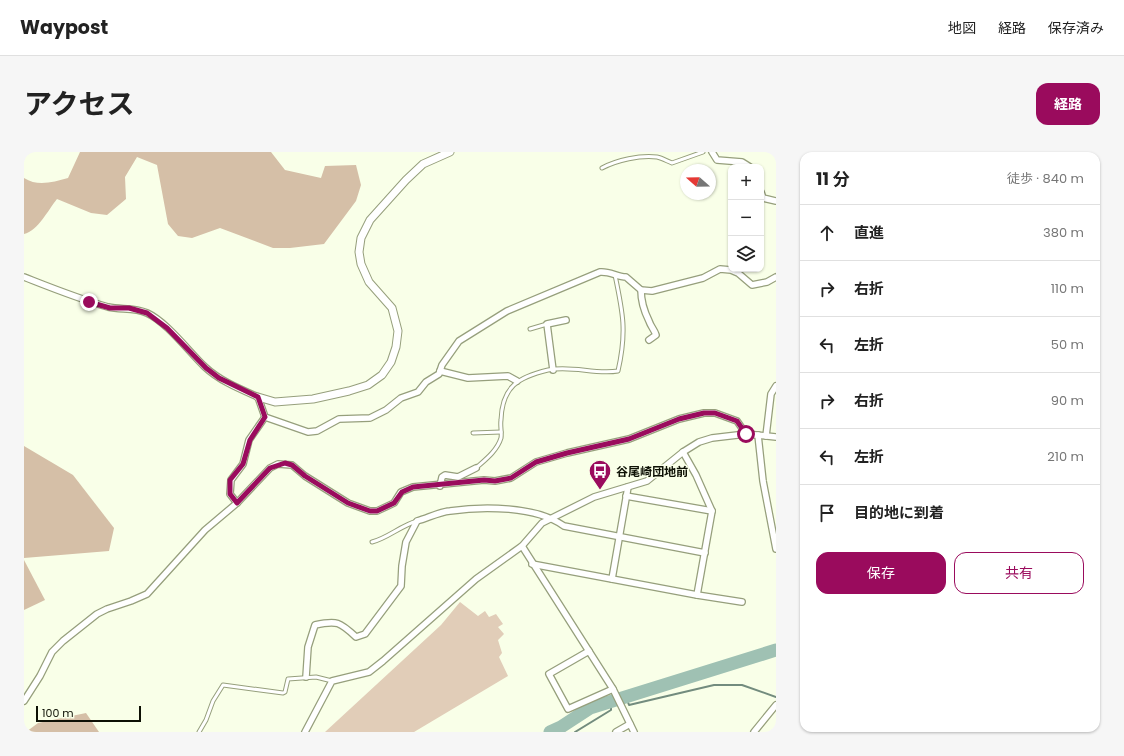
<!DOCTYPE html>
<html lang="ja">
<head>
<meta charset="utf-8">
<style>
  body { margin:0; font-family:Poppins,"Noto Sans JP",sans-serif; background:#f6f6f6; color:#222 }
  .controls { position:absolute; right:12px; top:12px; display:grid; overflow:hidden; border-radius:8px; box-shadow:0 1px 3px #0004 }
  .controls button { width:36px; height:36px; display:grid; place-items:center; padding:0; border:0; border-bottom:1px solid #e0e0e0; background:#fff; color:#222; font:20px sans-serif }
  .compass { position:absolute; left:656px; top:12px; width:36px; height:36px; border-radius:50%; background:#fff; box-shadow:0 1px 3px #0004; rotate:290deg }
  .scale { position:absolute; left:12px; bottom:10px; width:105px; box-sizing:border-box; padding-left:4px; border:2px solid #0d1004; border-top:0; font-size:11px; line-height:14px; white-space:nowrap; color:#0d1004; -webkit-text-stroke:3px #f9ffe8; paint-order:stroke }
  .stop { position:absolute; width:12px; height:12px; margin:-9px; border:3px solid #9a0b5d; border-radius:50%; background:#fff }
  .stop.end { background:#9a0b5d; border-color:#fff; box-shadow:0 1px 4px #0008 }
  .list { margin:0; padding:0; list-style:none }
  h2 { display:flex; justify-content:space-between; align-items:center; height:52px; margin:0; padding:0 16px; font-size:17px }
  h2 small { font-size:13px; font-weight:400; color:#767676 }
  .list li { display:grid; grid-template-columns:26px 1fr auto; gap:12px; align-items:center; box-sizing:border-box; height:56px; padding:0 16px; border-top:1px solid #e0e0e0 }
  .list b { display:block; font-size:15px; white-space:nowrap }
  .list em { font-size:13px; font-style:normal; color:#767676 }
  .actions { display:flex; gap:8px; padding:12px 16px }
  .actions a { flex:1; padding:9px 0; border:1px solid #9a0b5d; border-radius:12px; text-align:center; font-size:14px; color:#9a0b5d }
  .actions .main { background:#9a0b5d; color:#fff }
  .icon { flex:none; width:22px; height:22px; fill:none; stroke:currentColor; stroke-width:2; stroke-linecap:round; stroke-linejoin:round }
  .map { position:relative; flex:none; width:752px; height:580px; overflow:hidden; border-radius:12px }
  header { display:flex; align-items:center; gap:24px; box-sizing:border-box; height:56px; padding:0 20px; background:#fff; border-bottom:1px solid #e0e0e0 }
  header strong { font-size:19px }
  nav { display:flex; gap:22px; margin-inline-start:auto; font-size:14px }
  .intro { display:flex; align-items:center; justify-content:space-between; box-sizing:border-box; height:96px; padding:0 24px }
  h1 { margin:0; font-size:28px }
  .button { padding:10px 18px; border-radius:12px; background:#9a0b5d; color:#fff; font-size:14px; font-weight:700 }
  main { display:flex; gap:24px; padding:0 24px }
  aside { flex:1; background:#fff; border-radius:12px; box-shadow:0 1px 3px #0004 }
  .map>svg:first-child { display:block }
</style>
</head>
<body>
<header>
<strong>Waypost</strong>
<nav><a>地図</a><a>経路</a><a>保存済み</a></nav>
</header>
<div class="intro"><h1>アクセス</h1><a class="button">経路</a></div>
<main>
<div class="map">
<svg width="752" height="580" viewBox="0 0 752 580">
  <rect width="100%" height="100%" fill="#f9ffe8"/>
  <path fill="#e1cdb8" d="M436 450 454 464 461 459 465 465 472 462 479 472 474 475 480 482 474 488 478 501 475 505 484 524 390 580H301L417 473Z"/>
  <g fill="#d5bfa7">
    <path d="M56 0H247L261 18 297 26 301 14 332 13 337 33 332 49 300 92 266 96H249L196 76 168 86 154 84 144 72 133 13 113 5 101 25 102 47 83 63 67 61 33 47C24 58 14 79 0 82V26C14 35 29 30 44 26Z"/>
    <path d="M0 294 49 323 90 376 85 399 0 406Z"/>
    <path d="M0 408 21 448 0 458Z"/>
    <path d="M62 561 75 580H2L14 571Z"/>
  </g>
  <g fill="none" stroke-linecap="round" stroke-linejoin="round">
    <g stroke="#738c7e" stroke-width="2">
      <path d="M602 545 605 553 690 533H718L752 545"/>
      <path d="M551 580 587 558V549"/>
    </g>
    <path stroke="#9fc1b3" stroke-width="13" d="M526 580 537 575 566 556 752 498"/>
    <g stroke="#969f7c" stroke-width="5">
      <g id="service">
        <path d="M578 16C593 8 616 3 633 5 638 6 643 9 648 11L679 0"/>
        <path d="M506 177 523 172"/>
        <path d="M449 281 477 280"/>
        <path d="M452 316C461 308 473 299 477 286 478 280 476 274 477 268 478 235 494 225 524 218 548 213 571 223 594 219 603 180 599 161 591 123"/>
        <path d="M348 390C364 386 376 374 393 369"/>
        <path d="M175 580 182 568 189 549 199 533 259 541 261 540 264 527 292 525 308 529"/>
      </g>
    </g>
    <g stroke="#969f7c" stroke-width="8">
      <g id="minor">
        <path d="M688 0 693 8 718 10 726 15"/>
        <path d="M737 40 739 46 752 49"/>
        <path d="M0 125C28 136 55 147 84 155 97 158 110 155 123 161 143 170 165 200 181 215 196 229 216 237 234 245L241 265"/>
        <path d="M617 138C617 148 621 161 625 169 627 175 630 177 632 183L625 188"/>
        <path d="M529 218 523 172 542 168"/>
        <path d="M416 219 444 226 484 224 493 229"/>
        <path d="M241 265 284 280 293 279 315 267 346 266 362 258 377 246 394 240 402 230 415 222 418 213 435 189 483 159 576 120C586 119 593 125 602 125L617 138 628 139 679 126 696 117 707 118 714 121 728 133 743 130 752 125"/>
        <path d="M734 283 739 329 752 397"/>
        <path d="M742 284 747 242 752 234"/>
        <path d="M659 300 672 323 688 359 673 443"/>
        <path d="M416 334 418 325 421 323 434 325 452 316"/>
        <path d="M602 344 688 359"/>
        <path d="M213 351 206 342 207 328 219 312 225 288 241 265"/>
        <path d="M498 394 589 537 610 580"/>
        <path d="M508 412 673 443 718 450"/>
        <path d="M588 427 604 335"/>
        <path d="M565 499 525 522 544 557 589 537"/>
        <path d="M282 525 284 495 291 473C313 468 316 470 332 485L341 482 377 434 378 414 382 390 393 369C404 366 415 360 426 359 459 354 512 354 540 374L681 401"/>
        <path d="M0 549 16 524 28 500 39 489 73 462 83 457 107 449 123 442 181 378 213 351 246 316 254 312 268 313 281 324 324 351 346 359H353L370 351 377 340 389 335 460 328 471 329 487 326 512 310 543 301 605 287 655 267 680 261H691L713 269 722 282"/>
        <path d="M281 580 308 529 345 520 359 509 452 427 498 394 518 371 570 345 623 329 659 300 675 290 688 286 722 282 752 285"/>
        <path d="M592 580 606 572"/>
        <path d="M730 580 752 553"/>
      </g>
    </g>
    <g stroke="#969f7c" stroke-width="9">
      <path id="tertiary" d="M234 245 251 250 289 247 325 239 344 233 358 223 367 210 372 195 374 179 368 156 345 130 337 112 335 100 337 86 346 68 382 28 399 12 426 0"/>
    </g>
    <use href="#service" stroke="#fff" stroke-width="3"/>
    <use href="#minor" stroke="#fff" stroke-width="5.5"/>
    <use href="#tertiary" stroke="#fff" stroke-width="7"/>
  </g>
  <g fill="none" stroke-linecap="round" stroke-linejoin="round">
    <path stroke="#9a0b5d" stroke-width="5" d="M65 150 86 156H105L123 161 143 176 182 216 195 226 234 245 241 265 226 288 219 312 206 328V342L213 351 246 316 261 311 268 313 281 324 324 351 346 359H353L370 351 378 340 389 335 460 328 471 329 487 326 512 310 543 301 605 287 655 267 680 261H691L713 269 722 282"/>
  </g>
  <defs>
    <g id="bus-pin" transform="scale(1.15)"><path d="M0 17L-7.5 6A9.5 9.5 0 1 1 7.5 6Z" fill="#9a0b5d" stroke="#f9ffe8"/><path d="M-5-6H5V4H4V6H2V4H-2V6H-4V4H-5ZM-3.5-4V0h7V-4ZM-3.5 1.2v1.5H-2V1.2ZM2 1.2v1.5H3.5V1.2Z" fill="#fff"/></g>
  </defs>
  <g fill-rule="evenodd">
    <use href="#bus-pin" x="576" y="319"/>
  </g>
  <g text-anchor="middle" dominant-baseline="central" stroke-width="3" stroke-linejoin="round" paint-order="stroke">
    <g font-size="12" font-weight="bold" fill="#0d1004" stroke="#f9ffe8" text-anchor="start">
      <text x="592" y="319">谷尾崎団地前</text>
    </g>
  </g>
</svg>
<div class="controls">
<button>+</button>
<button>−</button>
<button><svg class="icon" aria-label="layers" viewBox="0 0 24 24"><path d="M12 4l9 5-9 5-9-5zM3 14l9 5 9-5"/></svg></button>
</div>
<svg class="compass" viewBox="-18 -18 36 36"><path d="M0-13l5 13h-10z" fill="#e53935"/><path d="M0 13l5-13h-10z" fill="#767676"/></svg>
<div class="scale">100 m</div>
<div class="stop" style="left:722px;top:282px"></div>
<div class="stop end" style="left:65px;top:150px"></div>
</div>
<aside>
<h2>11 分<small>徒歩 · 840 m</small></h2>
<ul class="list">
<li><svg class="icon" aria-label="ahead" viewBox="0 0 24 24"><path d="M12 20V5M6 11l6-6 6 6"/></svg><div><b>直進</b></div><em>380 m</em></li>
<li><svg class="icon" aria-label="right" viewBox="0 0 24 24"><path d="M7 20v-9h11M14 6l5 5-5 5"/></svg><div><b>右折</b></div><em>110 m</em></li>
<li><svg class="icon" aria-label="left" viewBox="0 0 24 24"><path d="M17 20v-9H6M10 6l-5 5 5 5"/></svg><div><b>左折</b></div><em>50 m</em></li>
<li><svg class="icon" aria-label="right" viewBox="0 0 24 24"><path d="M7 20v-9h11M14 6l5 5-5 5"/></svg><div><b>右折</b></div><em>90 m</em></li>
<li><svg class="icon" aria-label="left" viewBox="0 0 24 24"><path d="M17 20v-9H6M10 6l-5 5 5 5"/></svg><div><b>左折</b></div><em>210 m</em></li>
<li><svg class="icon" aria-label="arrive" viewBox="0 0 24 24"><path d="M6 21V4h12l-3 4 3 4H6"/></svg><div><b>目的地に到着</b></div></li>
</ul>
<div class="actions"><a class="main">保存</a><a>共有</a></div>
</aside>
</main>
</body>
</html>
